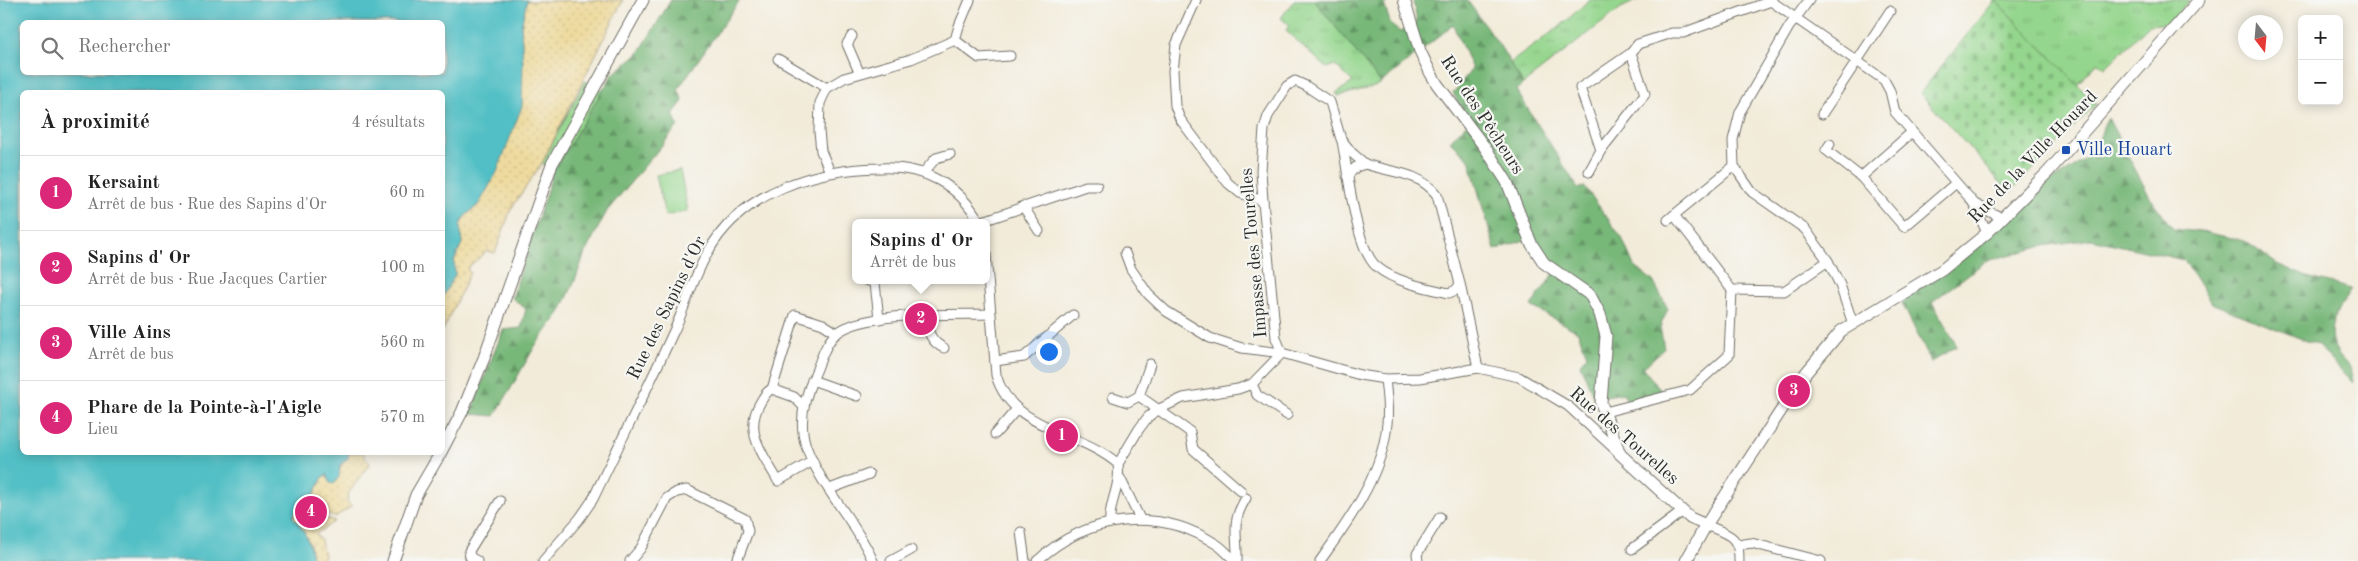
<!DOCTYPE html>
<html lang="fr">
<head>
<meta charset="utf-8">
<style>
  body { margin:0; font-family:"Old Standard TT",serif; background:#f2f2f2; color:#222 }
  .controls { position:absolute; right:15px; top:15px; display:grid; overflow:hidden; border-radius:8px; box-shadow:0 2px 12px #0003 }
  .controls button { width:45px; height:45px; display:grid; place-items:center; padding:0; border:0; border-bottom:1px solid #e0e0e0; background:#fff; color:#222; font:25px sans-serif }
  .compass { position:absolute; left:2238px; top:15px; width:45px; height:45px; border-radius:50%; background:#fff; box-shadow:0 2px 12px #0003; rotate:164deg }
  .you { position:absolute; left:1048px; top:351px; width:18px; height:18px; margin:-12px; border:4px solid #fff; border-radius:50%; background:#1a73e8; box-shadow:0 0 0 8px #1a73e833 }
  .badge { display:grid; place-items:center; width:32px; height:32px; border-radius:50%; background:#db2777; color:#fff; font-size:16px; font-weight:700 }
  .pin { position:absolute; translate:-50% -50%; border:2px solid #fff; box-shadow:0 1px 5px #0006 }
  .popup { position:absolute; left:852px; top:219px; width:138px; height:65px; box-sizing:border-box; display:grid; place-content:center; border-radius:8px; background:#fff; filter:drop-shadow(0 1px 4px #0005); font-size:16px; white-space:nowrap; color:#767676 }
  .popup b { font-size:19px; color:#222 }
  .popup::after { content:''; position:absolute; left:50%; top:100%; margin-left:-10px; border:10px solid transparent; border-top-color:#fff }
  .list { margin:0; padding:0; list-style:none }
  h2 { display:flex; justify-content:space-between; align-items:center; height:65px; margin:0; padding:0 20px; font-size:21px }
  h2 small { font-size:16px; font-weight:400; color:#767676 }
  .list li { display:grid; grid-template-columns:32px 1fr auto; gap:15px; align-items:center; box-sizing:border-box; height:75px; padding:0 20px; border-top:1px solid #e0e0e0 }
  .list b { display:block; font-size:19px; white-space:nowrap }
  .list p { margin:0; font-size:16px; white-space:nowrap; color:#767676 }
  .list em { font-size:16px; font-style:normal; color:#767676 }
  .icon { flex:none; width:28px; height:28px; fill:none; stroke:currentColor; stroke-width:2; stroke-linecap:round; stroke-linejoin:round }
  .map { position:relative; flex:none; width:2358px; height:561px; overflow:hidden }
  .search { position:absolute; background:#fff; box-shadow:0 2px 12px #0003; left:20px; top:20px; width:425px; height:55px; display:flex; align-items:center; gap:12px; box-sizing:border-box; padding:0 18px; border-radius:8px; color:#767676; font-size:19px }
  .panel { position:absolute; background:#fff; box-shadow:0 2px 12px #0003; left:20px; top:90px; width:425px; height:365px; border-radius:8px }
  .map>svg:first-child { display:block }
</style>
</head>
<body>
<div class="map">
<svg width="2358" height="561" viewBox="0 0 2358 561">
  <defs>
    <pattern id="grass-tufts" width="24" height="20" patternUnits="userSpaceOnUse" patternTransform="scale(1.25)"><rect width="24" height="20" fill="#94d68d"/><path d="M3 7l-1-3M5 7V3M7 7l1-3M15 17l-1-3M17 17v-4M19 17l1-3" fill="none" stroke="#80b87a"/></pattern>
    <pattern id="forest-firs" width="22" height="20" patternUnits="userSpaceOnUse" patternTransform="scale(1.25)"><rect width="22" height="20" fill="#77b778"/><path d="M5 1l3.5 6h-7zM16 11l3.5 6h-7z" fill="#629563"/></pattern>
    <pattern id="sand-dots" width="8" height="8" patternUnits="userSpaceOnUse" patternTransform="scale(1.25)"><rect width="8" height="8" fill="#eeda9e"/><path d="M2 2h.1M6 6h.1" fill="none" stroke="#cb8" stroke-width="1.8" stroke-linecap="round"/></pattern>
    <pattern id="cemetery-stones" width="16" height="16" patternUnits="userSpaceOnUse" patternTransform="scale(1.25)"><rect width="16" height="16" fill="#94d68d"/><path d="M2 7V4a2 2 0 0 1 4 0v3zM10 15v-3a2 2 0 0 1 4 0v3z" fill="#80b87a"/></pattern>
  </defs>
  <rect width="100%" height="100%" fill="#f6f6f2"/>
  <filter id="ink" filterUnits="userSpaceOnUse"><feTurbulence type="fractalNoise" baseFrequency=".02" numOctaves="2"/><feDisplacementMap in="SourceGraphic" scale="10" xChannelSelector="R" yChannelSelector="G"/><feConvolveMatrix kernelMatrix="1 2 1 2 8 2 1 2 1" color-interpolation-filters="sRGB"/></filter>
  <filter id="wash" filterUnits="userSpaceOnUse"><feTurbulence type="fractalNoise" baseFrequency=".0096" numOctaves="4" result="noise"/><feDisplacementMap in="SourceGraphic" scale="20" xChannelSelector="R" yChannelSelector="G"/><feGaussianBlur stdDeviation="1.12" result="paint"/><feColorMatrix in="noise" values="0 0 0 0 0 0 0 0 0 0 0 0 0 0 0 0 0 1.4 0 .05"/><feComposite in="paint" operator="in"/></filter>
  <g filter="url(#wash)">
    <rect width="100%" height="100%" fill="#f2ebd9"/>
    <g fill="url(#grass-tufts)" stroke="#60805c">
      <path d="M1294 0H1314L1381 83 1374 87 1338 96 1336 93 1353 82 1335 65 1327 68 1286 31 1289 25 1281 18Z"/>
      <path d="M1589 0H1638L1621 8 1523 84 1510 63 1563 24Z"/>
      <path d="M1995 0H2190L2170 23 2149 25 2105 68 2098 62 2077 85Z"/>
      <path d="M585 81 602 91 553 172 542 163Z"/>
    </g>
    <g fill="url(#forest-firs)" stroke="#517152">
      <path d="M671 0H740L678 89 683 101 673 114 678 126 607 211 585 253 574 283 560 313 535 346 495 416 470 414 503 330 521 328 526 309 512 298 553 172 612 75 639 53Z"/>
      <path d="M1314 0H1393L1384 4 1391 25 1400 32 1417 22 1413 0H1467L1500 46 1523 84 1516 90 1578 188 1585 187 1622 238 1634 266 1653 281 1668 309 1660 327 1664 348 1643 368 1662 392 1627 401 1623 393 1594 398 1580 364 1587 355 1578 332 1531 306 1559 266 1547 257 1534 237 1495 250 1469 159 1450 141 1469 121 1453 93 1472 69 1453 25 1381 83Z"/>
      <path d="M2108 118 2151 199 2173 229 2209 233 2245 241 2277 264 2307 277 2352 289C2339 307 2324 327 2335 349 2344 366 2350 359 2353 383L2317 345 2211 303 2184 260 2091 239 2043 246 1986 261 1932 302 1957 346 1931 362 1902 303 2044 184C2066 174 2087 162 2099 139 2103 131 2102 125 2108 118Z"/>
    </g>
    <g fill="url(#sand-dots)" stroke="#8c8264">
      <path d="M623 0 542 163 511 209 495 253 487 251 467 268 470 273 443 330V296L455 275 454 261 462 243 459 226 465 216 479 204 523 64 521 26 526 1Z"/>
      <path d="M349 453H364L365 458 370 463 348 494 347 502 352 506 335 517 316 511 313 507 306 510 309 516 315 515 335 521 316 534 321 540 324 557 316 561H309L312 559 310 544 293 517 296 510 311 501 323 477 338 471Z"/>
    </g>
    <path fill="url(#cemetery-stones)" stroke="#60805c" d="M1995 0 2096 104 2010 193 1920 93Z"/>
    <path fill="#94d68d" stroke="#60805c" d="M680 170 688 211 665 216 656 175Z"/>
    <path fill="#51bfc5" stroke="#3e7578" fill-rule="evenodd" d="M0 0H527L521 26 523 64 522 106 497 172 479 204 465 216 460 225 462 243 454 261 455 275 443 296 442 92H22V452L349 453 348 458 340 465 339 477 334 484 330 483 327 474 323 477 311 501C302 504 297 508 293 517 304 527 310 543 312 559L309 561H0ZM22 22H442V72H22Z"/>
  </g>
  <g filter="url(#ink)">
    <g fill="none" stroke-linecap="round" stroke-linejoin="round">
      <g stroke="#716e68" stroke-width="11">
        <g id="minor">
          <path d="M1196 0 1176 45 1173 71 1175 106 1180 119 1228 183 1240 193 1263 201"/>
          <path d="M1809 0 1789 27 1740 112 1733 140 1734 166 1752 192 1805 229 1828 261 1840 285 1853 324"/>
          <path d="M852 36 847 44 859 72"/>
          <path d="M955 40 979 58 1010 56"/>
          <path d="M778 59 827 88"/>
          <path d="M1822 114 1890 11"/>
          <path d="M1342 141C1348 170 1355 249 1377 267 1395 282 1426 288 1449 293L1456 290 1460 284"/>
          <path d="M1830 144 1826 150 1861 177 1904 227 1956 183"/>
          <path d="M1601 150 1580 88 1631 53 1638 44 1672 33H1683L1771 1 1884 80 1890 91 1895 112 1973 202 1987 233"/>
          <path d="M830 172 821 151 819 131 820 103 827 88 844 78 911 59 955 40 959 26 970 0"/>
          <path d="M924 172 936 158 950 154"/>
          <path d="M1589 172 1601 150 1645 94 1631 53"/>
          <path d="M1347 176 1356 167 1365 164C1392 173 1418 171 1437 195L1460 284 1478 368"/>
          <path d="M1861 177 1911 133"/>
          <path d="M1973 203 2002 218"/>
          <path d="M1023 206 1039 231"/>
          <path d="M1674 215 1732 290"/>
          <path d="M1668 220 1734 166"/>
          <path d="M980 222 1086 186H1097"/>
          <path d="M1125 253 1131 269 1148 294 1166 311 1210 338 1242 348 1282 353 1360 375 1385 379 1420 378 1478 368 1519 377 1568 406 1620 454"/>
          <path d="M986 254 996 375C1011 430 1081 431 1118 464 1121 489 1108 503 1110 523"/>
          <path d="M866 280 875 283 879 319"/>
          <path d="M1732 290 1784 291 1828 261"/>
          <path d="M924 316C928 330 930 342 944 348"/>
          <path d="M1282 353 1276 338 1263 201 1261 171 1264 129 1268 116 1287 86 1295 81 1306 86 1330 102 1341 139 1352 153 1365 164"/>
          <path d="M995 361 1024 357 1073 315"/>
          <path d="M1150 364 1139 396 1190 432 1193 449 1241 491"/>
          <path d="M812 380 857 396"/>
          <path d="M1252 384 1257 395 1287 415"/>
          <path d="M772 389 795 315 823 324 837 333"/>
          <path d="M1113 397 1128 402 1139 396"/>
          <path d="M803 406 794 397 772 389C766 391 763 398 760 403 743 433 764 455 778 481L813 461"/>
          <path d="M1605 412 1690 390 1729 355 1732 290"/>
          <path d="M995 434 1017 409"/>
          <path d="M1118 464 1139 429 1148 417 1159 409 1183 398 1238 389 1252 384 1282 353"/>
          <path d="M1120 478 1140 519"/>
          <path d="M830 489 869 474"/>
          <path d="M1706 525C1727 534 1740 535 1739 561"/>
          <path d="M1021 532 1025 561"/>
          <path d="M1738 545 1751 543 1821 561"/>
          <path d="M1632 549 1683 511"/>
          <path d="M477 561 470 557 469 551 500 501"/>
          <path d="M543 561 580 518 593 499C619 444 647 390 672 335 685 308 693 278 708 252 742 191 816 169 880 168 923 166 959 184 980 223"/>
          <path d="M630 561 641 548 667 498 677 492 687 490 745 519 748 531 737 561"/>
          <path d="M873 561C855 520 821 488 806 446 798 422 804 398 814 376 820 363 825 342 837 333 865 311 953 315 990 314"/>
          <path d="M891 561 911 550"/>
          <path d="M1037 561C1087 515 1158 506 1216 544 1223 548 1229 556 1236 561"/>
          <path d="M1237 561C1238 533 1230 524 1246 498"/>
          <path d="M1320 561C1347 523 1379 480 1386 432 1389 414 1387 397 1385 379"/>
          <path d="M1418 561 1417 554 1440 517"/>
        </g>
      </g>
      <g stroke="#716e68" stroke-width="13">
        <g id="tertiary">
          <path d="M1404 0 1420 51 1430 72 1437 84 1486 149 1507 182 1531 243 1544 263 1590 295 1600 314 1606 336 1601 403 1620 454 1690 518 1706 525"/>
          <path d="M442 450 462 412 484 358 552 164 643 0"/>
          <path d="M393 561 416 495 441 452"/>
          <path d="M1686 561 1706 525 1805 374 1841 331 1942 270 1987 233 2048 172 2199 0"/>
        </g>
      </g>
      <use href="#minor" stroke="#fff" stroke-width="9"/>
      <use href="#tertiary" stroke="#fff" stroke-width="11"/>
    </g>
  </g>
  <rect fill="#1a4fb4" stroke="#f6f6f2" stroke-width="2" x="2061" y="145" width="10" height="10" rx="2.5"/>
  <g text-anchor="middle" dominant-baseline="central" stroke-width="4.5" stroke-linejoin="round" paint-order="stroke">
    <g font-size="18" fill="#2b2b2b" stroke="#f6f6f2">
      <text transform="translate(1482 115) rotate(57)">Rue des Pêcheurs</text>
      <text transform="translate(2033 157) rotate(-46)">Rue de la Ville Houard</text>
      <text transform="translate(1254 253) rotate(-95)">Impasse des Tourelles</text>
      <text transform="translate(667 308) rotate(-64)">Rue des Sapins d'Or</text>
      <text transform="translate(1624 436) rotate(41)">Rue des Tourelles</text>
    </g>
    <g font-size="18" fill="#164399" stroke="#f6f6f2" text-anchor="start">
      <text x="2076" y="150">Ville Houart</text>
    </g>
  </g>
</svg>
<div class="controls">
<button>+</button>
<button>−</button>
</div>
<svg class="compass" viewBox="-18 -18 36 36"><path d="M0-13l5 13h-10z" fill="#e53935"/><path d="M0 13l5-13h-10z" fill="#767676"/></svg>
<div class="you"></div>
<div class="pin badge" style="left:1062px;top:436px">1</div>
<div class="pin badge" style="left:921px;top:319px">2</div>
<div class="popup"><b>Sapins d' Or</b>Arrêt de bus</div>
<div class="pin badge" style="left:1794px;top:391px">3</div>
<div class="pin badge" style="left:311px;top:512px">4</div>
<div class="search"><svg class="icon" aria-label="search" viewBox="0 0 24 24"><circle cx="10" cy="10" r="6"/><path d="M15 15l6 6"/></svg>Rechercher</div>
<section class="panel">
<h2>À proximité<small>4 résultats</small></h2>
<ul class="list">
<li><span class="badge">1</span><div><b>Kersaint</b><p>Arrêt de bus · Rue des Sapins d'Or</p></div><em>60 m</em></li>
<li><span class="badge">2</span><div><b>Sapins d' Or</b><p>Arrêt de bus · Rue Jacques Cartier</p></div><em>100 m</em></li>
<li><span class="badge">3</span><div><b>Ville Ains</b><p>Arrêt de bus</p></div><em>560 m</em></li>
<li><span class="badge">4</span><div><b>Phare de la Pointe-à-l'Aigle</b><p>Lieu</p></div><em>570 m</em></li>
</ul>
</section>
</div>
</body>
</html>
